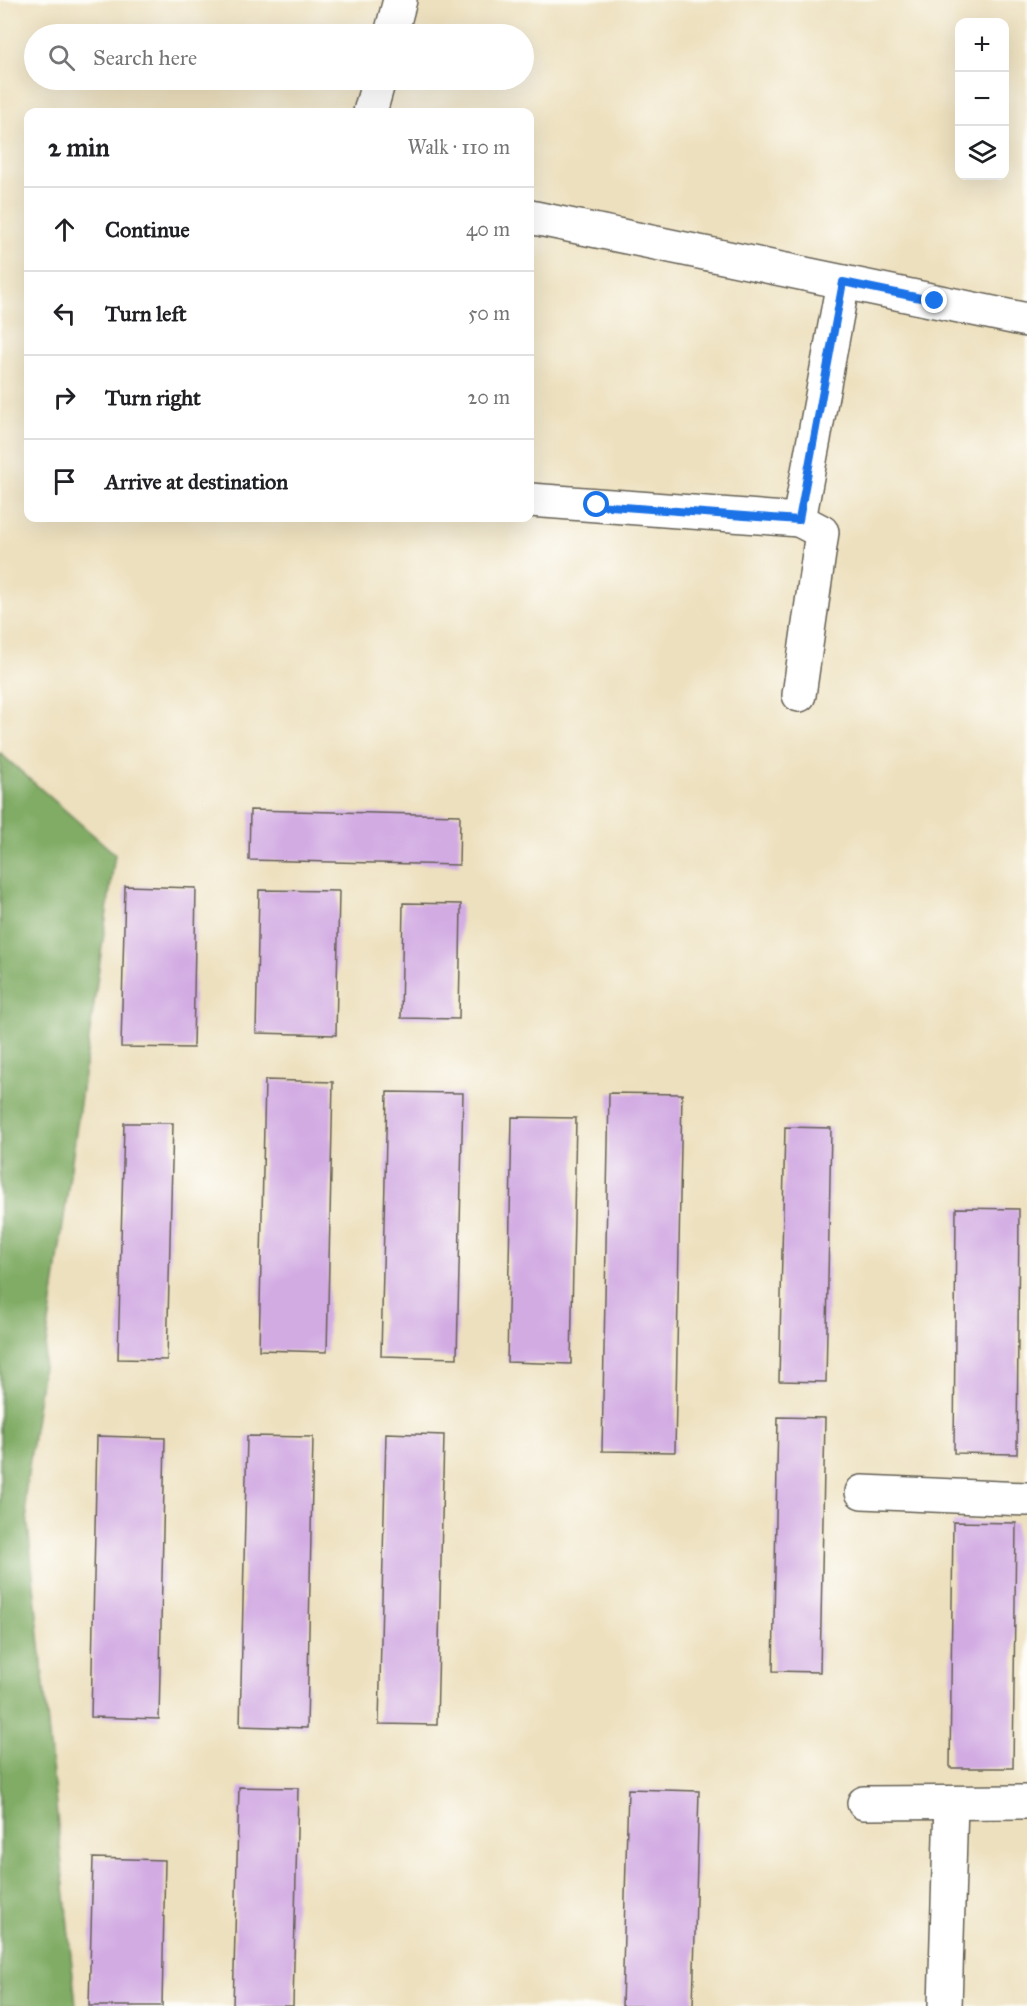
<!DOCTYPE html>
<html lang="en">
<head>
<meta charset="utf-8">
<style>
  body { margin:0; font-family:"IM FELL Great Primer",serif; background:#f6f6f6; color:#202124 }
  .controls { position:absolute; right:18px; top:18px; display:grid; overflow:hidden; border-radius:12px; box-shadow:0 6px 24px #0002 }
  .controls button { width:54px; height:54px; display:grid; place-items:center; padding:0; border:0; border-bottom:2px solid #e0e0e0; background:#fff; color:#202124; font:30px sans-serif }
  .stop { position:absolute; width:18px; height:18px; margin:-14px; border:4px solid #1a73e8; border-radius:50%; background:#fff }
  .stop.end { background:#1a73e8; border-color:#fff; box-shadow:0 2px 6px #0008 }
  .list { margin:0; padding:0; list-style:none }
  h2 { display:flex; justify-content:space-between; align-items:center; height:78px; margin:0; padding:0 24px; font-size:26px }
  h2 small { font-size:20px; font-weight:400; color:#757577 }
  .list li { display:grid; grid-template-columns:39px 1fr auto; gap:18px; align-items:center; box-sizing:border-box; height:84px; padding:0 24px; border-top:2px solid #e0e0e0 }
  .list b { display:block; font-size:22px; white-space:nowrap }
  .list em { font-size:20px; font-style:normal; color:#757577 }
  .icon { flex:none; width:33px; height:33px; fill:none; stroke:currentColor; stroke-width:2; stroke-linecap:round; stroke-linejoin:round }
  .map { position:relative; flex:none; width:1027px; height:2006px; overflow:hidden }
  .search { position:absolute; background:#fff; box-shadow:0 6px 24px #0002; left:24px; top:24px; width:510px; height:66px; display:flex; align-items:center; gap:15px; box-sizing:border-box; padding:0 21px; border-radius:33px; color:#757577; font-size:22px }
  .panel { position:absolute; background:#fff; box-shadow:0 6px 24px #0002; left:24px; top:108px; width:510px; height:414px; border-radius:12px }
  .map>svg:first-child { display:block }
</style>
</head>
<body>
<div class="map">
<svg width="1027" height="2006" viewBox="0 0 1027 2006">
  <rect width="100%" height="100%" fill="#fdfcf7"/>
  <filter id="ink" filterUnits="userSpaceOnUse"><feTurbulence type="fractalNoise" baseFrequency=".0167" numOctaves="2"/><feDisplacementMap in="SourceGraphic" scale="12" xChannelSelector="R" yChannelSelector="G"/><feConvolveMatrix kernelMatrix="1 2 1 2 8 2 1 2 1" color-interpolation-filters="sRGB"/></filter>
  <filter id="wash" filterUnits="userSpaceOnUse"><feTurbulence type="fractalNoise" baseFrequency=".008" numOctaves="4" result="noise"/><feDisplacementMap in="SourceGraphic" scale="24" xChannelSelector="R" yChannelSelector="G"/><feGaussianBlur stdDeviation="1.35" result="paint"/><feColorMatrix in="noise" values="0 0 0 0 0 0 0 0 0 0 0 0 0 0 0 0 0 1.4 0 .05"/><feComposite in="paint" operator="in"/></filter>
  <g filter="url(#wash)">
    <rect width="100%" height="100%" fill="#ede0be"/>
    <path fill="#80ac65" stroke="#4e6440" stroke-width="1.5" d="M0 753 115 854 25 1495 76 2006H0Z"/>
    <g id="blocks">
      <g fill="#d2abe3">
        <path d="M250 810 460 815 459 865 249 860Z"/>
        <path d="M125 886 196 888 193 1048 121 1047Z"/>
        <path d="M259 890 339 891 336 1035 256 1033Z"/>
        <path d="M403 903 461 904 459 1019 401 1018Z"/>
        <path d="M265 1080 333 1082 327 1352 259 1350Z"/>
        <path d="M387 1092 463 1093 457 1358 381 1356Z"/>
        <path d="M609 1093 682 1094 675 1452 602 1451Z"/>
        <path d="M512 1117 576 1118 571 1364 507 1362Z"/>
        <path d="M124 1123H173L167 1360 118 1359Z"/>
        <path d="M785 1127 831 1128 826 1382 779 1381Z"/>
        <path d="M956 1208 1019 1209 1017 1454 954 1453Z"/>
        <path d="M778 1417 825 1418 820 1672 773 1671Z"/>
        <path d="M386 1433 444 1435 437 1725 379 1724Z"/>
        <path d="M97 1436 165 1438 159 1719 91 1717Z"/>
        <path d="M247 1436 313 1437 307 1728 240 1726Z"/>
        <path d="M953 1522 1016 1523 1013 1768H950Z"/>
        <path d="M239 1787 298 1788 293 2006H233Z"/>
        <path d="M628 1789 699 1791 693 2006H622Z"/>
        <path d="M93 1858 165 1860 162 2006H89Z"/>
      </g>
    </g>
  </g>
  <g filter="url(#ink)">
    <use href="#blocks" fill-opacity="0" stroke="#656155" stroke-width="1.5"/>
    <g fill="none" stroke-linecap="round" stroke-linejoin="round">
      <g stroke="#656155" stroke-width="36">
        <g id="minor">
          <path d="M391 34 400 0"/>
          <path d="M370 112 379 80"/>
          <path d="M530 217 1027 320"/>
          <path d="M530 500 799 520 843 282"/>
          <path d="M799 520 822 532 799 695"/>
          <path d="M862 1492 1027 1499"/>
          <path d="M864 1803 1027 1802"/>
          <path d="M945 2006 951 1803"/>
        </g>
      </g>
      <use href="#minor" stroke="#fff" stroke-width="33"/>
    </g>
  </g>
  <g fill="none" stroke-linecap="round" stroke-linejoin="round" filter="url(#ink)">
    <path stroke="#1a73e8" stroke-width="8" d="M597 505 799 520 843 282 935 301"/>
  </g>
</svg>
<div class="controls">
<button>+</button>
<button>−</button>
<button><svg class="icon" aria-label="layers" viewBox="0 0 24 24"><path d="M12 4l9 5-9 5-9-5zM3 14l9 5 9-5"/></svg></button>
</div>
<div class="stop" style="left:597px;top:505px"></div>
<div class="stop end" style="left:935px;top:301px"></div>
<div class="search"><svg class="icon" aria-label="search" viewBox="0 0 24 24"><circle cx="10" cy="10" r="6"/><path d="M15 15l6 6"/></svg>Search here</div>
<section class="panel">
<h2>2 min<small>Walk · 110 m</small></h2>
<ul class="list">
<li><svg class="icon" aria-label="ahead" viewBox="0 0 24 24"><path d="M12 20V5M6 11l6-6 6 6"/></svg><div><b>Continue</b></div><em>40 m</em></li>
<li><svg class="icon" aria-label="left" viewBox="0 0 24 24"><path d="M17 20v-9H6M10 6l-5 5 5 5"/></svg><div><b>Turn left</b></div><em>50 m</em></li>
<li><svg class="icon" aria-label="right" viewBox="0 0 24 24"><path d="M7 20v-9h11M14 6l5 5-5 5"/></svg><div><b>Turn right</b></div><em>20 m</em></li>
<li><svg class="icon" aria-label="arrive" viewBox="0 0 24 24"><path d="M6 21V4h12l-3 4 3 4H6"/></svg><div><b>Arrive at destination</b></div></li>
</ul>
</section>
</div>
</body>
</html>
